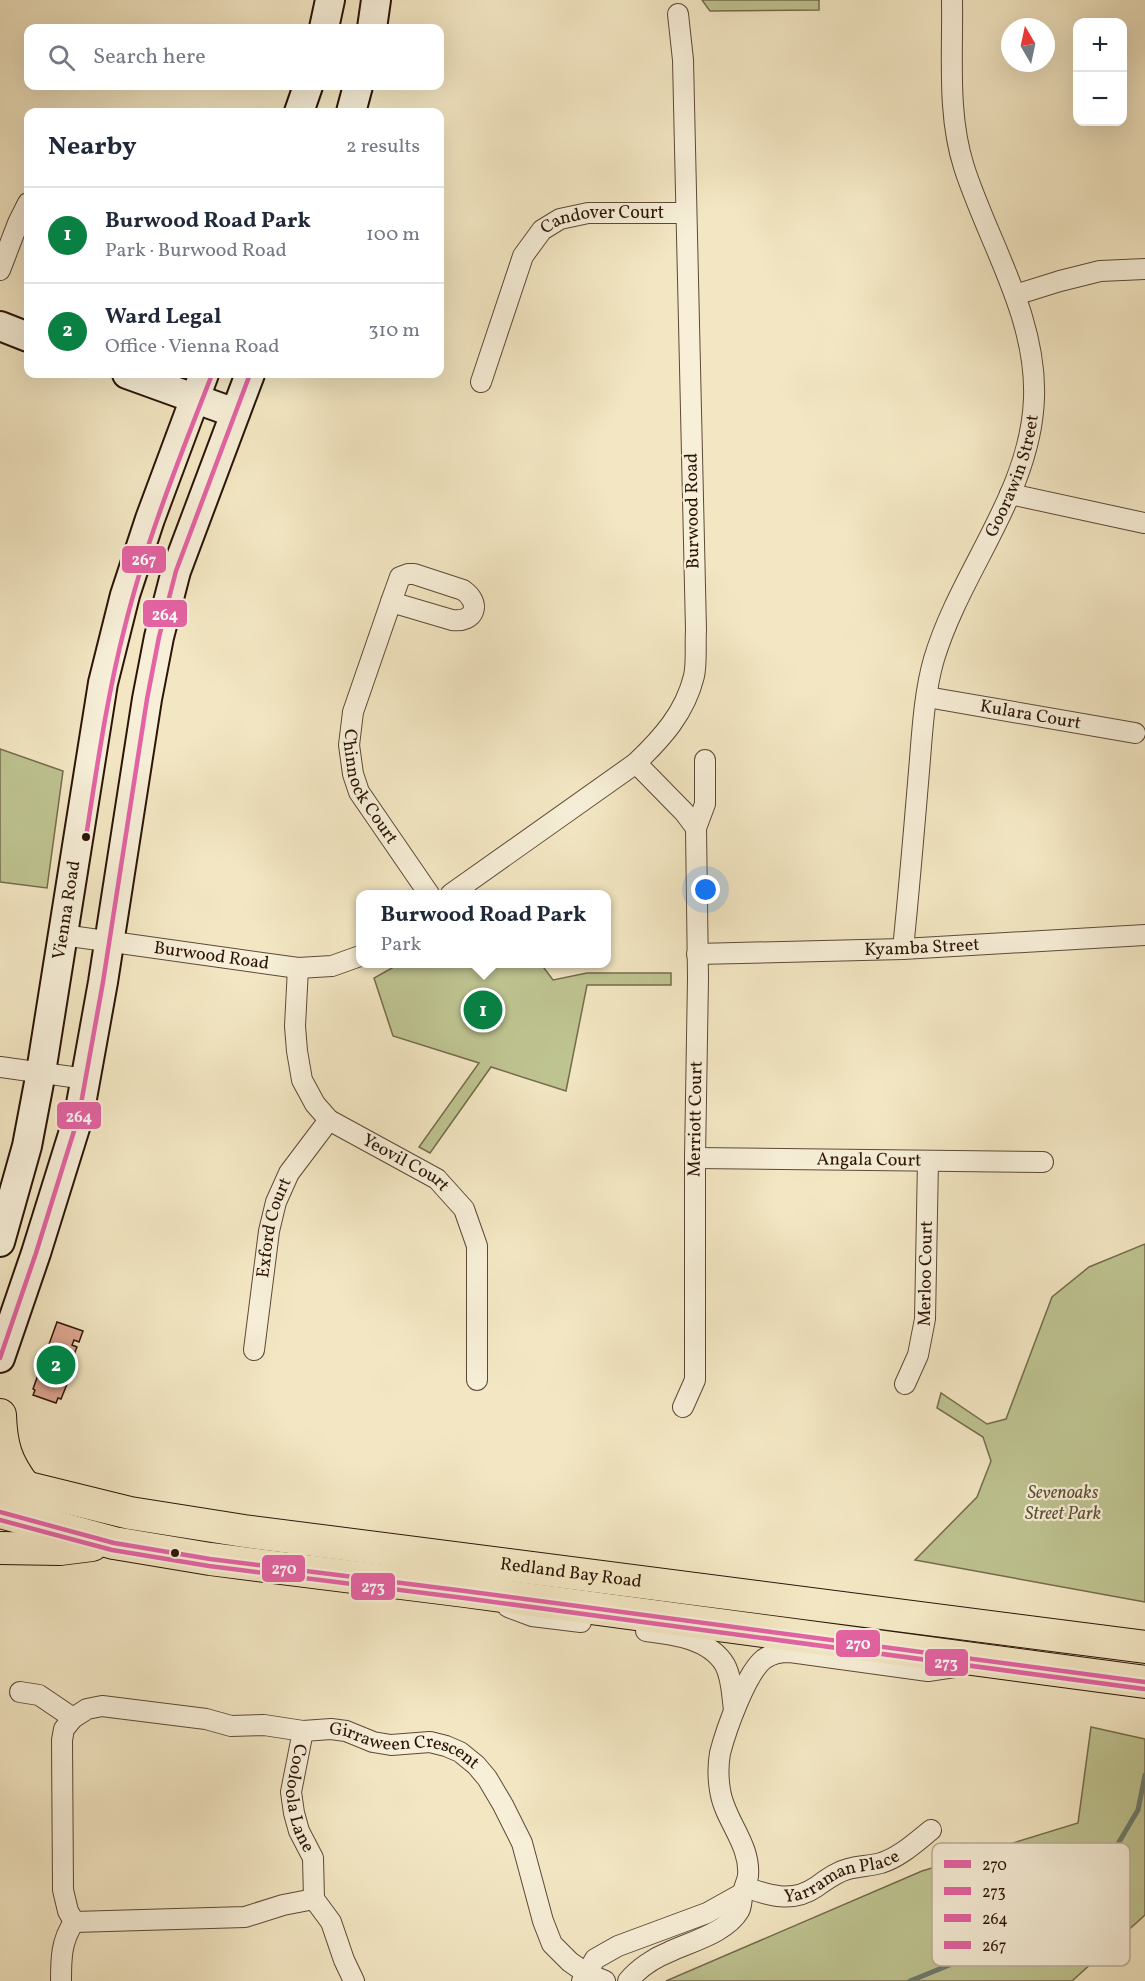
<!DOCTYPE html>
<html lang="en">
<head>
<meta charset="utf-8">
<style>
  body { margin:0; font-family:Vollkorn,serif; background:#f6f6f7; color:#1f2937 }
  .controls { position:absolute; right:18px; top:18px; display:grid; overflow:hidden; border-radius:12px; box-shadow:0 6px 24px #0002 }
  .controls button { width:54px; height:54px; display:grid; place-items:center; padding:0; border:0; border-bottom:2px solid #e0e1e3; background:#fff; color:#1f2937; font:30px sans-serif }
  .compass { position:absolute; left:1001px; top:18px; width:54px; height:54px; border-radius:50%; background:#fff; box-shadow:0 6px 24px #0002; rotate:351deg }
  .you { position:absolute; left:706px; top:890px; width:21px; height:21px; margin:-15px; border:4px solid #fff; border-radius:50%; background:#1a73e8; box-shadow:0 0 0 9px #1a73e833 }
  .badge { display:grid; place-items:center; width:39px; height:39px; border-radius:50%; background:#0b8043; color:#fff; font-size:20px; font-weight:700 }
  .pin { position:absolute; translate:-50% -50%; border:3px solid #fff; box-shadow:0 2px 6px #0006 }
  .popup { position:absolute; left:356px; top:890px; width:255px; height:78px; box-sizing:border-box; display:grid; place-content:center; border-radius:12px; background:#fff; filter:drop-shadow(0 2px 4px #0005); font-size:20px; white-space:nowrap; color:#747a83 }
  .popup b { font-size:22px; color:#1f2937 }
  .popup::after { content:''; position:absolute; left:50%; top:100%; margin-left:-12px; border:12px solid transparent; border-top-color:#fff }
  .list { margin:0; padding:0; list-style:none }
  h2 { display:flex; justify-content:space-between; align-items:center; height:78px; margin:0; padding:0 24px; font-size:26px }
  h2 small { font-size:20px; font-weight:400; color:#747a83 }
  .list li { display:grid; grid-template-columns:39px 1fr auto; gap:18px; align-items:center; box-sizing:border-box; height:96px; padding:0 24px; border-top:2px solid #e0e1e3 }
  .list b { display:block; font-size:22px; white-space:nowrap }
  .list p { margin:0; font-size:20px; white-space:nowrap; color:#747a83 }
  .list em { font-size:20px; font-style:normal; color:#747a83 }
  .icon { flex:none; width:33px; height:33px; fill:none; stroke:currentColor; stroke-width:2; stroke-linecap:round; stroke-linejoin:round }
  .map { position:relative; flex:none; width:1145px; height:1981px; overflow:hidden }
  .search { position:absolute; background:#fff; box-shadow:0 6px 24px #0002; left:24px; top:24px; width:420px; height:66px; display:flex; align-items:center; gap:15px; box-sizing:border-box; padding:0 21px; border-radius:12px; color:#747a83; font-size:22px }
  .panel { position:absolute; background:#fff; box-shadow:0 6px 24px #0002; left:24px; top:108px; width:420px; height:270px; border-radius:12px }
  .map>svg:first-child { display:block }
</style>
</head>
<body>
<div class="map">
<svg width="1145" height="1981" viewBox="0 0 1145 1981">
  <rect width="100%" height="100%" fill="#f3e7c3"/>
  <filter id="stains"><feTurbulence type="fractalNoise" baseFrequency=".00333" numOctaves="4"/><feColorMatrix values="0 0 0 0 .2 0 0 0 0 .09 0 0 0 0 .02 0 0 0 .5 -.17"/></filter>
  <radialGradient id="worn" r=".72"><stop offset=".6" stop-color="#630" stop-opacity="0"/><stop offset="1" stop-color="#630" stop-opacity=".3"/></radialGradient>
  <g fill="#bec491" stroke="#746c4c" stroke-width="1.5">
    <path d="M702 0H819V10L710 11Z"/>
    <path d="M0 749 63 771 47 888 0 882Z"/>
    <path d="M399 964H541L553 980 587 973H671V985H587L566 1091 491 1067 430 1153 419 1147 479 1063 393 1036 374 978Z"/>
    <path d="M1145 1244V1602L915 1560 977 1497 991 1461 983 1437 937 1408 941 1393 987 1424 1006 1419 1052 1297 1089 1267Z"/>
    <path d="M1091 1727 1145 1739V1915L1072 1981H666L922 1871 1078 1823Z"/>
  </g>
  <g fill="none" stroke-linecap="round" stroke-linejoin="round">
    <path stroke="#6e7b6f" stroke-width="5" d="M910 1981 979 1953 1068 1903 1109 1859 1138 1810 1145 1775"/>
  </g>
  <path fill="#e0a692" stroke="#2b1407" stroke-width="1.5" d="M57 1322 83 1331 79 1342 74 1340 72 1345 77 1347 63 1383 67 1384 61 1399 58 1398 56 1403 33 1395 35 1390 33 1389Z"/>
  <g fill="none" stroke-linecap="round" stroke-linejoin="round">
    <g stroke="#5d4936" stroke-width="22">
      <g id="street">
        <path d="M0 270 18 223 28 203"/>
        <path d="M1015 295 1060 281 1100 271 1145 269"/>
        <path id="s1" d="M481 382 523 256 542 230 560 219 588 213H686"/>
        <path d="M1010 494 1144 523"/>
        <path d="M414 574 463 590C482 603 475 623 452 620L391 602 400 577 408 574Z"/>
        <path id="s2" d="M391 602 353 712 349 745 353 774 359 792 429 894"/>
        <path id="s3" d="M927 697 1135 733"/>
        <path d="M636 763 684 812 696 828 698 978 695 1158V1380L683 1407"/>
        <path d="M696 828 705 804V760"/>
        <path d="M451 894 636 763C662 738 685 713 694 676 697 662 695 645 696 630L683 60 678 14"/>
        <path id="s4" d="M63 935 298 968 332 966 360 956"/>
        <path id="s5" d="M903 949C909 890 914 831 919 771 922 736 924 693 934 659 961 569 1031 493 1034 398 1037 316 988 242 964 167 947 114 953 55 952 0"/>
        <path id="s6" d="M697 954 903 949 1145 935"/>
        <path id="s7" d="M298 968 295 1026 297 1051 302 1080 315 1104 329 1120 437 1179 464 1209 477 1246V1380"/>
        <path d="M0 1067 86 1079"/>
        <path id="s8" d="M695 1158 1043 1162"/>
        <path id="s9" d="M254 1350 269 1231 276 1202 289 1173 329 1120"/>
        <path id="s10" d="M905 1384 918 1355 925 1319 928 1161"/>
        <path d="M508 1607 532 1616 581 1622"/>
        <path d="M646 1631C673 1634 710 1639 725 1665 732 1678 732 1696 734 1710"/>
        <path d="M20 1692 39 1695 73 1718"/>
        <path id="s11" d="M303 1731 291 1792 294 1813 299 1831 313 1858 314 1899"/>
        <path id="s12" d="M745 1887C770 1896 793 1903 816 1887 826 1880 836 1872 848 1869 859 1866 870 1866 881 1863 900 1857 916 1842 931 1830"/>
        <path d="M61 1981C61 1959 61 1941 74 1922"/>
        <path id="s13" d="M354 1981 344 1960 331 1922 314 1899 283 1905 245 1917 74 1922 68 1911 63 1890 62 1740 64 1729 73 1718 87 1709 102 1706 206 1719 231 1726 264 1725 303 1731 331 1729 346 1731 373 1742 391 1745 430 1742 446 1746 460 1752 476 1765 487 1778 503 1805 522 1843 543 1921 552 1944 570 1962 586 1973 605 1981"/>
        <path d="M582 1981 595 1959 618 1946 707 1913 743 1893"/>
        <path d="M628 1981C638 1969 654 1958 669 1952 690 1942 726 1933 739 1911 742 1906 741 1899 743 1893 744 1887 747 1882 748 1876 751 1844 724 1820 720 1790 718 1778 718 1765 720 1753 726 1730 746 1673 764 1659 773 1653 780 1652 790 1652L928 1671 961 1666"/>
      </g>
    </g>
    <g stroke="#2b1407" stroke-width="32">
      <g id="secondary">
        <path d="M324 28 330 0"/>
        <path d="M372 28 376 0"/>
        <path d="M299 112 308 86"/>
        <path d="M351 112 358 86"/>
        <path d="M0 326 28 337"/>
        <path d="M127 374 235 413"/>
        <path id="s14" d="M0 1242 27 1146 41 1072 103 683 125 595 150 519 204 374"/>
        <path d="M0 1358 36 1253 79 1115 103 982 147 699 159 637 176 571 250 374"/>
      </g>
    </g>
    <g stroke="#2b1407" stroke-width="34">
      <g id="primary">
        <path d="M0 1415C1 1445 6 1463 25 1487"/>
        <path id="s15" d="M0 1481 130 1513 244 1531 1145 1647"/>
        <path d="M0 1512 114 1543 210 1559 465 1591 1145 1682"/>
        <path d="M0 1548 60 1549 92 1545"/>
      </g>
    </g>
    <use href="#street" stroke="#f7efd8" stroke-width="20"/>
    <use href="#secondary" stroke="#f7efd8" stroke-width="28"/>
    <use href="#primary" stroke="#f3e7c3" stroke-width="32"/>
    <g stroke="#f7efd8" stroke-width="9">
      <path id="bus-1" d="M0 1512 114 1543 210 1559 465 1591 1145 1682"/>
    </g>
    <g stroke="#f7efd8" stroke-width="9">
      <path id="bus-2" d="M0 1520 112 1550 209 1566 464 1598 1144 1689"/>
    </g>
    <g stroke="#f7efd8" stroke-width="9">
      <path id="bus-3" d="M0 1358 36 1253 79 1115 103 982 147 699 159 637 176 571 250 374"/>
    </g>
    <g stroke="#f7efd8" stroke-width="9">
      <path id="bus-4" d="M86 837C97 767 107 696 125 626 146 541 179 459 211 377"/>
    </g>
    <use href="#bus-1" stroke="#e463a4" stroke-width="4.5"/>
    <use href="#bus-2" stroke="#e463a4" stroke-width="4.5"/>
    <use href="#bus-3" stroke="#e463a4" stroke-width="4.5"/>
    <use href="#bus-4" stroke="#e463a4" stroke-width="4.5"/>
  </g>
  <g fill="#2b1407" stroke="#f7efd8" stroke-width="2">
    <circle cx="86" cy="837" r="5"/>
    <circle cx="175" cy="1553" r="5"/>
  </g>
  <g text-anchor="middle" dominant-baseline="central" stroke-width="4.5" stroke-linejoin="round" paint-order="stroke">
    <g font-size="18" fill="#2b1407" stroke="#f7efd8">
      <text stroke="none"><textPath href="#s1" startOffset="228">Candover Court</textPath></text>
      <text stroke="none"><textPath href="#s5" startOffset="492">Goorawin Street</textPath></text>
      <text transform="translate(693 511) rotate(-91)">Burwood Road</text>
      <text stroke="none"><textPath href="#s3" startOffset="105">Kulara Court</textPath></text>
      <text stroke="none"><textPath href="#s2" startOffset="196">Chinnock Court</textPath></text>
      <text stroke="none"><textPath href="#s14" startOffset="339">Vienna Road</textPath></text>
      <text stroke="none"><textPath href="#s6" startOffset="225">Kyamba Street</textPath></text>
      <text stroke="none"><textPath href="#s4" startOffset="150">Burwood Road</textPath></text>
      <text transform="translate(696 1119) rotate(-89)">Merriott Court</text>
      <text stroke="none"><textPath href="#s8" startOffset="174">Angala Court</textPath></text>
      <text stroke="none"><textPath href="#s7" startOffset="249">Yeovil Court</textPath></text>
      <text stroke="none"><textPath href="#s9" startOffset="124">Exford Court</textPath></text>
      <text stroke="none"><textPath href="#s10" startOffset="114">Merloo Court</textPath></text>
      <text stroke="none"><textPath href="#s15" startOffset="579">Redland Bay Road</textPath></text>
      <text stroke="none"><textPath href="#s13" startOffset="884">Girraween Crescent</textPath></text>
      <text stroke="none"><textPath href="#s11" startOffset="69">Cooloola Lane</textPath></text>
      <text stroke="none"><textPath href="#s12" startOffset="102">Yarraman Place</textPath></text>
    </g>
    <g font-size="18" font-style="italic" fill="#5e5237" stroke="#f7efd8">
      <text x="1063" y="1493">Sevenoaks<tspan x="1063" dy="21">Street Park</tspan></text>
    </g>
  </g>
  <rect x="932" y="1843" width="198" height="123" rx="9" fill="#f7efd8" stroke="#baad99" stroke-width="1.5"/>
  <rect x="944" y="1860" width="27" height="8" fill="#e463a4"/>
  <rect x="944" y="1887" width="27" height="8" fill="#e463a4"/>
  <rect x="944" y="1914" width="27" height="8" fill="#e463a4"/>
  <rect x="944" y="1941" width="27" height="8" fill="#e463a4"/>
  <g font-size="16" fill="#2b1407">
    <text x="982" y="1870">270</text>
    <text x="982" y="1897">273</text>
    <text x="982" y="1924">264</text>
    <text x="982" y="1951">267</text>
  </g>
  <g stroke="#f7efd8" stroke-width="2">
    <rect x="121" y="545" width="46" height="29" rx="6" fill="#e463a4"/>
    <rect x="142" y="599" width="46" height="29" rx="6" fill="#e463a4"/>
    <rect x="56" y="1101" width="46" height="29" rx="6" fill="#e463a4"/>
    <rect x="261" y="1554" width="45" height="29" rx="6" fill="#e463a4"/>
    <rect x="350" y="1572" width="46" height="29" rx="6" fill="#e463a4"/>
    <rect x="835" y="1629" width="46" height="29" rx="6" fill="#e463a4"/>
    <rect x="924" y="1648" width="45" height="29" rx="6" fill="#e463a4"/>
  </g>
  <g font-size="16" text-anchor="middle" font-weight="bold" fill="#fff">
    <text x="144" y="565">267</text>
    <text x="165" y="620">264</text>
    <text x="79" y="1122">264</text>
    <text x="284" y="1574">270</text>
    <text x="373" y="1592">273</text>
    <text x="858" y="1649">270</text>
    <text x="946" y="1668">273</text>
  </g>
  <rect width="100%" height="100%" filter="url(#stains)"/>
  <rect width="100%" height="100%" fill="url(#worn)"/>
</svg>
<div class="controls">
<button>+</button>
<button>−</button>
</div>
<svg class="compass" viewBox="-18 -18 36 36"><path d="M0-13l5 13h-10z" fill="#e53935"/><path d="M0 13l5-13h-10z" fill="#747a83"/></svg>
<div class="you"></div>
<div class="pin badge" style="left:483px;top:1010px">1</div>
<div class="popup"><b>Burwood Road Park</b>Park</div>
<div class="pin badge" style="left:56px;top:1365px">2</div>
<div class="search"><svg class="icon" aria-label="search" viewBox="0 0 24 24"><circle cx="10" cy="10" r="6"/><path d="M15 15l6 6"/></svg>Search here</div>
<section class="panel">
<h2>Nearby<small>2 results</small></h2>
<ul class="list">
<li><span class="badge">1</span><div><b>Burwood Road Park</b><p>Park · Burwood Road</p></div><em>100 m</em></li>
<li><span class="badge">2</span><div><b>Ward Legal</b><p>Office · Vienna Road</p></div><em>310 m</em></li>
</ul>
</section>
</div>
</body>
</html>
